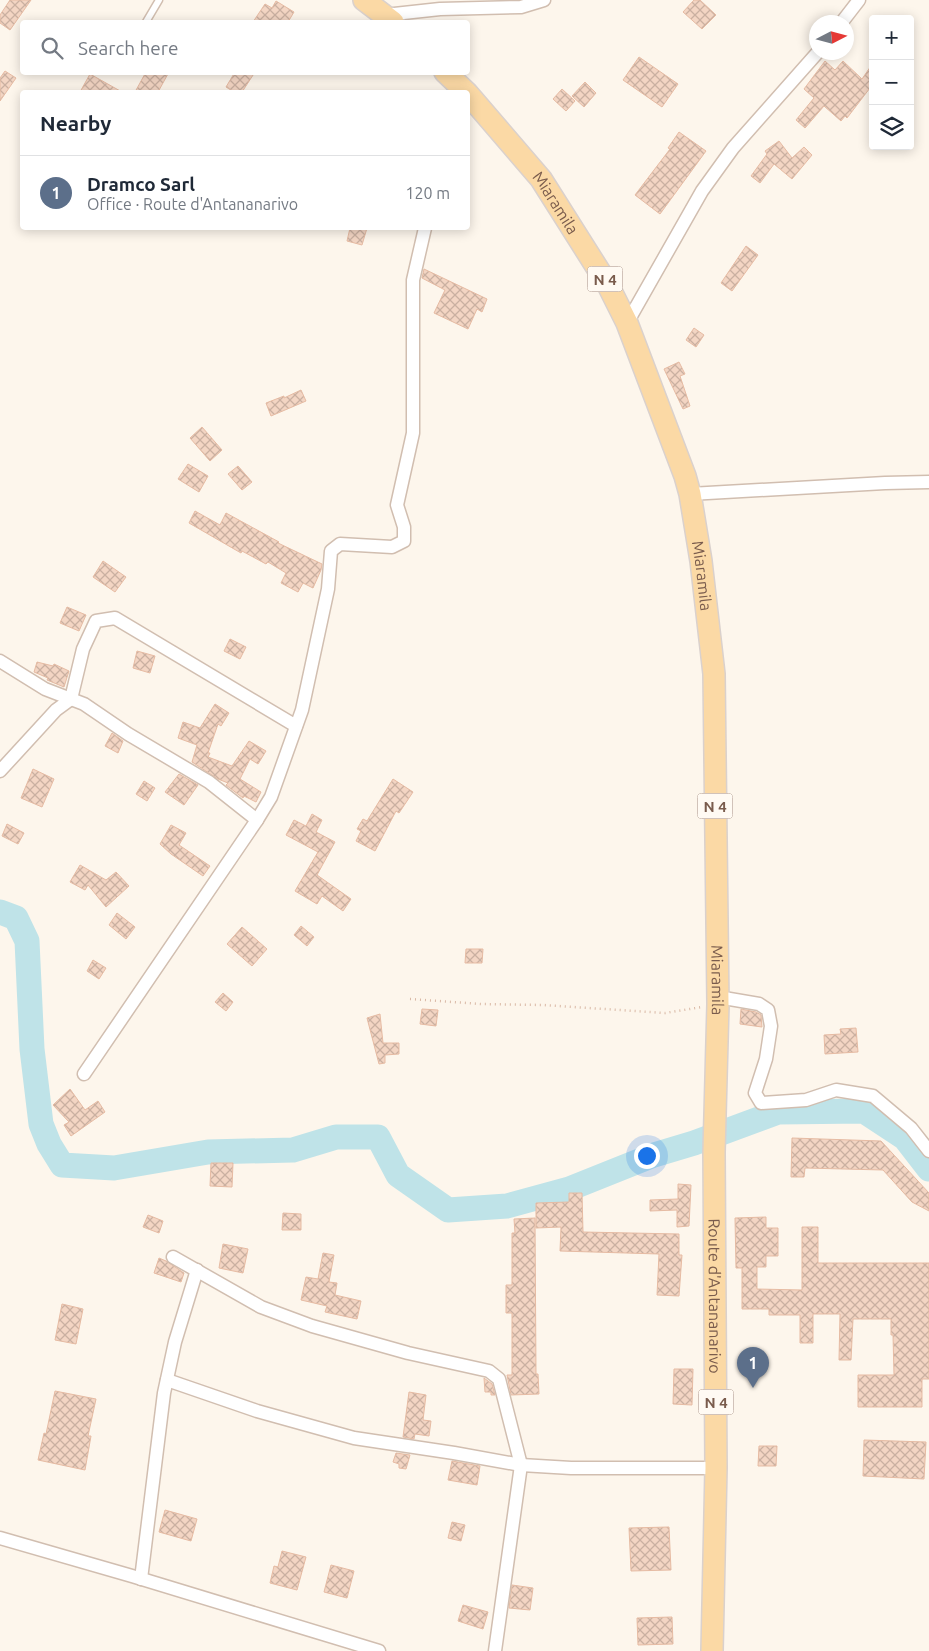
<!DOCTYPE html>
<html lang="en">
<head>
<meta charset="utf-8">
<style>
  body { margin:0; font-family:Ubuntu,sans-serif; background:#f2f2f3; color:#1f2937 }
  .controls { position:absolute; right:15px; top:15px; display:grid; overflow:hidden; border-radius:5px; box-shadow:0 2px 12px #0003 }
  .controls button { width:45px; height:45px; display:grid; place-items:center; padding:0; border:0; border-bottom:1px solid #e0e1e3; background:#fff; color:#1f2937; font:25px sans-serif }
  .compass { position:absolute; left:809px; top:15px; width:45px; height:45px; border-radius:50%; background:#fff; box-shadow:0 2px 12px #0003; rotate:84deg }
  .you { position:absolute; left:646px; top:1155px; width:18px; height:18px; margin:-12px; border:4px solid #fff; border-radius:50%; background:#1a73e8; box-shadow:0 0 0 8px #1a73e833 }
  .badge { display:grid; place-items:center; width:32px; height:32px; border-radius:50%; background:#db2777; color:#fff; font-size:16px; font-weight:700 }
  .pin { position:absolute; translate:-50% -41px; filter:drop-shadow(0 1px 2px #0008) }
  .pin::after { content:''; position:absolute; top:26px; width:18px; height:15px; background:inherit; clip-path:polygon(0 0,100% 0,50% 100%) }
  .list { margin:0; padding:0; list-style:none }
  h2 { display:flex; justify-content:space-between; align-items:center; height:65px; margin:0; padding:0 20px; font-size:21px }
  h2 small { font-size:16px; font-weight:400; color:#747a83 }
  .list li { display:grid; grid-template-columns:32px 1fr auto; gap:15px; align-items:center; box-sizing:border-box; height:75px; padding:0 20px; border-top:1px solid #e0e1e3 }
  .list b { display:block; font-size:19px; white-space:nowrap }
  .list p { margin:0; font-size:16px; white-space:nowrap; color:#747a83 }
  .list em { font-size:16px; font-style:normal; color:#747a83 }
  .icon { flex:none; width:28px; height:28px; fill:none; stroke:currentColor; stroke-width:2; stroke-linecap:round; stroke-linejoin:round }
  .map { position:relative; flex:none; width:929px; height:1651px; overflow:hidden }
  .search { position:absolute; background:#fff; box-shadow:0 2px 12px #0003; left:20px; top:20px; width:450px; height:55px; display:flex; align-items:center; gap:12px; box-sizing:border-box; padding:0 18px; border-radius:5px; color:#747a83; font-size:19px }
  .panel { position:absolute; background:#fff; box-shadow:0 2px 12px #0003; left:20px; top:90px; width:450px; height:140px; border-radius:5px }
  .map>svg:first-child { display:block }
</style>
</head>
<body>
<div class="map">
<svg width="929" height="1651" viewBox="0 0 929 1651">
  <defs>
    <pattern id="building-cross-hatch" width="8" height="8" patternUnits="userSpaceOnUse" patternTransform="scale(1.25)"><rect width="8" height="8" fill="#f3d5c3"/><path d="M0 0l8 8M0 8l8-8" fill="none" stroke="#cab0a1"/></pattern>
  </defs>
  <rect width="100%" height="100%" fill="#fdf6ec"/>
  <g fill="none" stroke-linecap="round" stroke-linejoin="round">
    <path stroke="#bfe3e8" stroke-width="25" d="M0 912 16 918 27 941 32 1049 41 1124 49 1144 62 1165 114 1168 208 1152 293 1150 336 1137H378L398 1175 448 1210 507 1206 569 1189 654 1155 694 1143 778 1112 864 1111 905 1138 929 1169"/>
  </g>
  <g fill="url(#building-cross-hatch)" stroke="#e6bba3">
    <path d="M10 0H31L10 30 0 23V15Z"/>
    <path d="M694 0H700L716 15 702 29 683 12Z"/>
    <path d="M276 1 294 12 288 22H253L265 4 272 8Z"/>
    <path d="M639 57 678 84 662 107 623 80Z"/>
    <path d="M825 61 835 70 843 61 862 79 873 63V84L847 118 845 116 841 121 824 106 805 128 796 120 814 98 804 89Z"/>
    <path d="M5 71 16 78 0 101V78Z"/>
    <path d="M146 72H169L158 92H135Z"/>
    <path d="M235 72H255L242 92H234L226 87Z"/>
    <path d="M90 74 122 92H80Z"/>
    <path d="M585 82 596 93 584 107 572 96Z"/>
    <path d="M562 89 575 101 566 111 553 99Z"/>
    <path d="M679 132 706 151 660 214 635 195 670 149 668 148Z"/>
    <path d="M779 141 792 158 804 147 812 155 792 179 774 164 760 183 751 176 767 154 765 151Z"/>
    <path d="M350 228H367L362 245 347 241Z"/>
    <path d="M746 246 758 255 732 291 721 283Z"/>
    <path d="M424 269 487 299 482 312 477 309 468 329 434 313 445 290 422 278Z"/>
    <path d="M694 328 704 335 696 347 686 340Z"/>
    <path d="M679 362 685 374 680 376 690 406 683 409 664 369Z"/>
    <path d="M301 390 306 401 271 416 266 403 284 396V398Z"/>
    <path d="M202 427 222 450 210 461 190 438Z"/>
    <path d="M188 464 208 476 199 492 178 479Z"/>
    <path d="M238 466 252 482 242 490 228 474Z"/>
    <path d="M195 511 220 525 226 513 279 542 278 543 322 564 321 570 313 588 303 583 298 592 281 583 286 573 268 562 266 564 242 551 241 553 189 523Z"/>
    <path d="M103 561 126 577 115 592 93 577Z"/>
    <path d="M67 607 86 615 79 631 60 623Z"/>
    <path d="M230 639 246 647 240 659 224 651Z"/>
    <path d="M137 651 155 656 150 673 133 668Z"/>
    <path d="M37 662 53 666 54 664 69 671 64 687 47 680 48 678 34 672Z"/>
    <path d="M215 704 229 713 221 726 218 724 208 753H210L208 757 232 766 249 741 266 751 258 764 250 759 240 779 261 792 256 802 244 796 243 798 226 785 228 783 218 779 192 762 197 745 178 738 183 722 200 728Z"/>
    <path d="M112 733 123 741 118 753 105 746Z"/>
    <path d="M33 769 54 779 42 807 21 798Z"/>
    <path d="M179 774 198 785 184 805 165 792Z"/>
    <path d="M393 779 413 792 399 813 396 811 375 851 356 841 361 831 357 829 363 819 367 821Z"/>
    <path d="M144 781 155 788 147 801 136 794Z"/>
    <path d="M312 814 322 820 316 832 335 842 317 875 351 899 343 911 322 896 317 904 295 891 318 852 286 835 294 820 306 826Z"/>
    <path d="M7 824 24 833 18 844 2 836Z"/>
    <path d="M171 825 186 833 179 845 210 866 203 876 171 854 160 844Z"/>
    <path d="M80 865 106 880 116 872 129 886 106 907 88 885 85 890 70 882Z"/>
    <path d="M117 913 135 927 126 939 109 925Z"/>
    <path d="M301 926 314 937 307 946 294 935Z"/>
    <path d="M242 927 267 949 252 966 227 944Z"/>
    <path d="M466 949H483L482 963H465Z"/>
    <path d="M93 960 106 968 99 979 87 971Z"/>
    <path d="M223 993 233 1002 226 1011 215 1002Z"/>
    <path d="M422 1009 438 1010 436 1026 420 1024Z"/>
    <path d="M741 1009 756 1012 761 1015 762 1027 740 1024Z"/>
    <path d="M380 1014 383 1043H399V1054L385 1055V1063L379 1064 367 1018Z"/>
    <path d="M856 1028 858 1052 825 1054 824 1035 841 1034 840 1029Z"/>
    <path d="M70 1089 85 1110 98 1101 105 1112 71 1136 64 1125 69 1122 53 1105Z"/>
    <path d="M792 1138 881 1141 929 1193V1211L912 1202 883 1170 805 1168 804 1177H791Z"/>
    <path d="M211 1163H233L232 1187 210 1186Z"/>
    <path d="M678 1184 691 1185 689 1226 677 1227V1210L650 1211V1200L678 1199Z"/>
    <path d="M569 1193H582L583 1232 679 1234V1255H682L679 1296 657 1295 659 1254 560 1251 561 1227 536 1228V1203L569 1202Z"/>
    <path d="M283 1213 301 1214V1230H282Z"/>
    <path d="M148 1215 163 1221 159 1233 143 1227Z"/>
    <path d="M766 1217V1228H778V1256H766V1267H757V1289L802 1290V1227H818V1263H929V1379H922V1407H858V1375H894L893 1335H891V1319H853L851 1360H839L840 1314H813V1343H800V1315H769V1309H742V1268H736L735 1218Z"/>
    <path d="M535 1218 536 1374H538L539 1394 511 1395 507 1375H512V1313H506V1285H512V1233H515L514 1219Z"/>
    <path d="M223 1244 248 1249 243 1273 219 1268Z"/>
    <path d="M323 1253 334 1255 329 1282 337 1283 335 1295 361 1301 357 1319 325 1312 327 1306 301 1300 306 1277 318 1279Z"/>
    <path d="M159 1258 166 1261 184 1273 181 1282 154 1273Z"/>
    <path d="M62 1304 83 1309 76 1344 55 1340Z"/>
    <path d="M674 1369H693L692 1405 673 1404Z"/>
    <path d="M484 1378 492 1384 495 1395H491V1392H485Z"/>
    <path d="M55 1391 96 1399 88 1436H91L85 1470 38 1460 44 1433 46 1434Z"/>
    <path d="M409 1392 426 1395 423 1420 431 1421 429 1436 415 1434 414 1439 403 1437Z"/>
    <path d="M864 1440 926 1442 924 1479 863 1476Z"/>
    <path d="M759 1446H777L776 1466H758Z"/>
    <path d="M396 1453 410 1455 406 1469 399 1468V1464L393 1462Z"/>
    <path d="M452 1461 480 1466 477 1485 448 1480Z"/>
    <path d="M165 1510 197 1519 191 1541 159 1532Z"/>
    <path d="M452 1522 465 1525 461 1541 448 1538Z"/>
    <path d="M669 1527 671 1570 631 1571 629 1528Z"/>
    <path d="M282 1551 306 1557 297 1590 270 1583 274 1566 278 1567Z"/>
    <path d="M331 1565 354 1571 347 1598 324 1592Z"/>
    <path d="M512 1585 533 1588 530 1610 509 1608Z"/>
    <path d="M463 1605 488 1612 483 1629 458 1621Z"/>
    <path d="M672 1617 673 1644 638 1645 637 1618Z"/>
  </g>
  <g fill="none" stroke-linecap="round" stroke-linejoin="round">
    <g stroke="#d1beb0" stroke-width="9">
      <path id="service" d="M146 22 159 0"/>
    </g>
    <g stroke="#d1beb0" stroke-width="15">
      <g id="minor">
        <path d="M385 15 440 9 521 7 544 0"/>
        <path d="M842 22 859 0"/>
        <path d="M627 323 702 191 733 148 818 52"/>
        <path d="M690 494 885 483 929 482"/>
        <path d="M0 661 45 689 84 704 128 734 209 782 257 820"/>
        <path d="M0 771 56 710 71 699 83 649 96 621 115 618 296 726"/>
        <path d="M718 997 759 1004 768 1010 771 1026 766 1059 755 1093 761 1103 806 1100 836 1090 873 1096 911 1128 929 1151"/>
        <path d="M84 1074 257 820 271 797 302 710 328 589 331 551 340 544 392 547 404 541V527L397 505 413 433V280L425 228"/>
        <path d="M173 1257 261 1307 312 1326 408 1353 489 1371 499 1379 521 1465 495 1651"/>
        <path d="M167 1380 257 1411 354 1438 454 1453 521 1465 571 1468H716"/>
        <path d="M0 1538 132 1576 379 1651"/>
        <path d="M141 1579 164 1393 175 1342 197 1270"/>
      </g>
    </g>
    <g stroke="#dad1cd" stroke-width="24">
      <g id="primary">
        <path d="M364 0 393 22"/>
        <path d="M445 72 466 92"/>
        <path id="s1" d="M468 94 541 179 608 285 627 323 685 476 690 494 701 561 714 674 718 1004 714 1152 716 1468 712 1651"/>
      </g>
    </g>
    <path stroke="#d9b8a5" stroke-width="2.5" stroke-dasharray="1 4" stroke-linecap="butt" d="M410 999 481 1004 543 1005 665 1013 702 1007"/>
    <use href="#service" stroke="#fff" stroke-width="6"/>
    <use href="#minor" stroke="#fff" stroke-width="12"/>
    <use href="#primary" stroke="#fbd9a5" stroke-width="21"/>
  </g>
  <g text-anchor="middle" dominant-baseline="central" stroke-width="4.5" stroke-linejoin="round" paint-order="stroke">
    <g fill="#fffaf3" stroke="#a28b7f" stroke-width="1">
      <rect x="587.5" y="266.5" width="35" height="25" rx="4"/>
      <rect x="697.5" y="793.5" width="35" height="25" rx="4"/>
      <rect x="698.5" y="1389.5" width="35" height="25" rx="4"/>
    </g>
    <g font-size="15" font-weight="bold" fill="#7a5c4d">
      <text x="605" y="279">N 4</text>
      <text x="715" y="806">N 4</text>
      <text x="716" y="1402">N 4</text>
    </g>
    <g font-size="16" fill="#7a5c4d" stroke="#fffaf3">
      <text stroke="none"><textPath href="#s1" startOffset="140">Miaramila</textPath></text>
      <text stroke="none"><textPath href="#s1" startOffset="545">Miaramila</textPath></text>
      <text stroke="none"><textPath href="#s1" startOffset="950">Miaramila</textPath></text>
      <text stroke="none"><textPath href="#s1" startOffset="1266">Route d'Antananarivo</textPath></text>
    </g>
  </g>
</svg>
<div class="controls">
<button>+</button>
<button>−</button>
<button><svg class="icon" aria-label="layers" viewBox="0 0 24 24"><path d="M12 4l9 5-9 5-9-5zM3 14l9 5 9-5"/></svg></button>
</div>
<svg class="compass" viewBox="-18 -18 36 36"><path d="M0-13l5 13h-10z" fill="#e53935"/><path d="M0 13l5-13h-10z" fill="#747a83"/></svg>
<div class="you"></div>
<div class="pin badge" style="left:753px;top:1388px;background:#5c6f8a">1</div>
<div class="search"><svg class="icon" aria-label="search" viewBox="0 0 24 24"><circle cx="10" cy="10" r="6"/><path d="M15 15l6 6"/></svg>Search here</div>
<section class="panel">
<h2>Nearby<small></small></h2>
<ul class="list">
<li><span class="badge" style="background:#5c6f8a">1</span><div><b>Dramco Sarl</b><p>Office · Route d'Antananarivo</p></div><em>120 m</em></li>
</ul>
</section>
</div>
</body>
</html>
